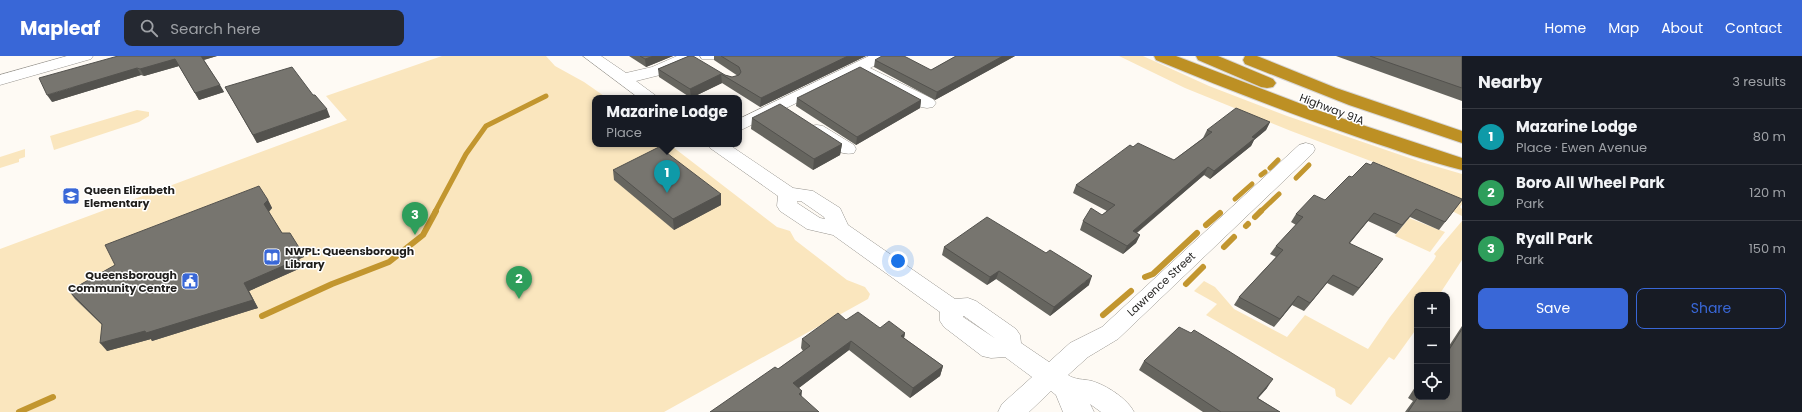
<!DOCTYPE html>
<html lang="en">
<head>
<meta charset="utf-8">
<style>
  body { margin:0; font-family:Poppins,sans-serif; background:#242831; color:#f1f3f6 }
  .controls { position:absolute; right:12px; bottom:12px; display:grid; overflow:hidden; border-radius:8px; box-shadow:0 2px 6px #0003 }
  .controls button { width:36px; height:36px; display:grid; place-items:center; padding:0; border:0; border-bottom:1px solid #363941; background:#171b24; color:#f1f3f6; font:20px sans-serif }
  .you { position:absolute; left:898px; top:205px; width:14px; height:14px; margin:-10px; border:3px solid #fff; border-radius:50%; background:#1a73e8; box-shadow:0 0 0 6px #1a73e833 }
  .badge { display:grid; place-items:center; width:26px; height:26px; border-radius:50%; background:#3967d7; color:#fff; font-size:13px; font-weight:700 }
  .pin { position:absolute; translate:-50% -33px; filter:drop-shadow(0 1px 2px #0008) }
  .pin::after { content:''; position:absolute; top:21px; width:14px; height:12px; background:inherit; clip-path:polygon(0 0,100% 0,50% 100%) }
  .popup { position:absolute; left:592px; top:39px; width:150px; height:52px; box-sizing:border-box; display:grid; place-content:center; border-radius:8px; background:#171b24; filter:drop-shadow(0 1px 3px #0005); font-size:13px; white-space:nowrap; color:#9ea1a6 }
  .popup b { font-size:15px; color:#f1f3f6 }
  .popup::after { content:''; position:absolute; left:50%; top:100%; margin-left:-8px; border:8px solid transparent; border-top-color:#171b24 }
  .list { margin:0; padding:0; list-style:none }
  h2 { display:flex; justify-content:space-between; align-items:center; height:52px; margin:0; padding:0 16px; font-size:17px }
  h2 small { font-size:13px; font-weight:400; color:#9ea1a6 }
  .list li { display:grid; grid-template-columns:26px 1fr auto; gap:12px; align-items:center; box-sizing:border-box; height:56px; padding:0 16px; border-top:1px solid #363941 }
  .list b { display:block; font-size:15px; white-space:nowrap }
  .list p { margin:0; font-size:13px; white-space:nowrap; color:#9ea1a6 }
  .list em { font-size:13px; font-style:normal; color:#9ea1a6 }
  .actions { display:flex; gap:8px; padding:12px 16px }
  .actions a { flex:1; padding:9px 0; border:1px solid #3967d7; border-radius:8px; text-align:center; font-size:14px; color:#3967d7 }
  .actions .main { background:#3967d7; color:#fff }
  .icon { flex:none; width:22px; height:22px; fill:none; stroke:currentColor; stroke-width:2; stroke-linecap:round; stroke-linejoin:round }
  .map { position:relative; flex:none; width:1462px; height:356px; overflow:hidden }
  header { display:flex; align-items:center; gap:24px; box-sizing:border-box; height:56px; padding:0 20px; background:#3967d7; color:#fff }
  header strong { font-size:19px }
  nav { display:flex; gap:22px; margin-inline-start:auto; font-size:14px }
  .search { width:280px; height:36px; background:#242831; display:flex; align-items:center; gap:10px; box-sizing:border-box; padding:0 14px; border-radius:8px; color:#9ea1a6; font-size:15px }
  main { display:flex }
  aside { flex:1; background:#171b24 }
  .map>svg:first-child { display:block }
</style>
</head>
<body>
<header>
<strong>Mapleaf</strong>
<div class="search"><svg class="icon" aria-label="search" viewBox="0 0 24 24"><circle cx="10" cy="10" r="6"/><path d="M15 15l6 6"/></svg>Search here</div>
<nav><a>Home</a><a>Map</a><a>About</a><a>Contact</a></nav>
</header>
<main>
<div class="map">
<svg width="1462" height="356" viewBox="0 0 1462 356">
  <rect width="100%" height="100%" fill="#fefaf4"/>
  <g fill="#fae6be">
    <path d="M442 0H546L555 10 584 26 607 42H595V88H669L777 171 790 175 795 184 847 224 865 231 870 238 868 243 664 356H0V193L347 64 326 40Z"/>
    <path d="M1119 0H1143L1209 30 1287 60 1421 106 1462 118V148L1460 151 1462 153V160L1379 119 1384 110 1291 75 1185 32Z"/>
    <path d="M137 54 149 56V60L139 66 54 94 50 80Z"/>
    <path d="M25 93V101L19 103V106L0 112V101Z"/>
    <path d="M1409 162 1445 176 1430 196 1395 180Z"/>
    <path d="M1462 165V204L1439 239H1417V272L1394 304 1389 301 1351 349 1336 340 1335 333 1206 259 1217 248 1194 235 1204 225 1215 231 1234 253 1287 281 1305 259 1368 293 1390 261 1434 204 1436 200 1434 198Z"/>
  </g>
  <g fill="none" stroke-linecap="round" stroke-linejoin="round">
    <g stroke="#c2962f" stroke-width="5">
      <path d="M1270 112 1278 104"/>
      <path d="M1261 119 1265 116"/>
      <path d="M1296 122 1309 109"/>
      <path d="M1235 143 1252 128"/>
      <path d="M435 156 466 98 486 70 546 40"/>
      <path d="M1260 156 1279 138"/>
    </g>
    <g stroke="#c2962f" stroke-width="6">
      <path d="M1255 161 1261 155"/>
      <path d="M1206 169 1220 157"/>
      <path d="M1246 170 1248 168"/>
      <path d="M1224 191 1234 181"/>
      <path d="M1145 221 1153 218 1197 177"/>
      <path d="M1186 228 1203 211"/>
      <path d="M1103 259 1131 235"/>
      <path d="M262 260 332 228 389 206 423 179 436 155"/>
      <path d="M19 356 53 341"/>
    </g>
    <g stroke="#97948e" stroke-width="1">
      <g id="minor">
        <path d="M67 0H93L91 3 0 29V19Z"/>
        <path d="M583 0H601L626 17 652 11 677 0H693L691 7 660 19 636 25 659 42H639Z"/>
        <path d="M700 0H720L718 3H702Z"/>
        <path d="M869 0H889L887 3 870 12 933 43 936 47 933 51 927 52 921 51 862 19 860 16 739 75V63Z"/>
        <path d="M817 69 823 70 854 89 856 93 854 97C838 101 823 86 811 78L808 74 811 70Z"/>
        <path d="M1306 87 1313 89 1315 93 1313 97 1118 283 1088 301 1068 319C1075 324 1084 323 1092 325 1106 329 1128 343 1134 356H1101L1090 348 1094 356H1063L1056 339 1051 335 1029 356H998L1002 348 1032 321 1005 301 991 302 982 300 944 271 940 265V256L833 179 807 173 780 155 777 150 778 140 710 92 707 88H728L793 132 813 135 840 152 848 169 955 243 968 242 976 245 1016 273 1020 279 1021 287 1049 306 1070 287 1102 271 1299 89ZM797 145H801L824 161 825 163 820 162 797 147ZM963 260H964L996 283 963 261Z"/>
      </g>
    </g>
    <g stroke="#d7d6d6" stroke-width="2">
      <g id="highway">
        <path d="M1154 0H1176L1317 54 1462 102V114C1429 106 1396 94 1363 83 1293 59 1224 32 1156 4Z"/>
        <path d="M1196 0H1218L1273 23 1276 27 1273 31 1267 32 1261 31 1198 4Z"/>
        <path d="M1245 0H1257L1336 32 1462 75V87L1349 49 1245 8 1243 4Z"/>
      </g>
    </g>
    <use href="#minor" fill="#fff" fill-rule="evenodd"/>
    <use href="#highway" fill="#bd9024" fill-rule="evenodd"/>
  </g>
  <g fill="#66655f">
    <path d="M118 0H217L204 4 224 36 199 44 179 10 144 20 141 19 52 46Z"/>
    <path d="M629 0H673L646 11Z"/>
    <path d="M689 0 725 19 732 21 738 20 714 4V0H866L760 51 722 27 691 42 659 21 658 13Z"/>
    <path d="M956 0H1015L935 44 874 11 875 4 931 14Z"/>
    <path d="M1336 0H1462V45Z"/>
    <path d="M225 31 313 39 330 61 257 87Z"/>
    <path d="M797 42 921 44 920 52 856 89 796 50Z"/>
    <path d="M752 62 842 88 840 99 813 114 751 73Z"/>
    <path d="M1270 66 1266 74 1254 84 1251 90 1210 123 1204 119 1137 177 1140 179 1136 187 1123 198 1080 174 1083 165 1102 159 1107 155 1073 137 1076 129 1174 104 1203 82 1207 74Z"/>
    <path d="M1371 109 1462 144 1439 174 1410 161 1396 178 1368 165 1350 187 1377 211 1353 240 1327 227 1304 255 1292 249 1274 271 1234 249 1239 241 1276 201 1270 198 1276 190 1296 169 1291 166 1296 158 1325 144 1352 121Z"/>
    <path d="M613 114 721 138V149L674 174 614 124Z"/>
    <path d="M268 144 272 152 269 156 282 177 304 201 299 203 303 211 249 235 258 252 152 285 151 283 107 295 102 269 75 243 69 235Z"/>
    <path d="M944 191 1089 229 1050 260 996 223 987 229 942 199Z"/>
    <path d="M846 264 880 272 905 277 904 282 943 310 940 320 910 342 849 294 799 332 801 340 710 356 778 313 803 295 801 292 802 283Z"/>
    <path d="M1462 270V356H1405L1413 345 1408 342 1417 328V341H1447V293Z"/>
    <path d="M1191 277 1267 332 1258 342 1280 356H1203L1139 314 1144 305Z"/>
  </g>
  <g fill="#53524e">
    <path d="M201 0H217L203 4Z"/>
    <path d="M654 0H673L646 11 645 3Z"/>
    <path d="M848 0H866L760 51 761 42Z"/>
    <path d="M1003 0H1015L935 44 937 36Z"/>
    <path d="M175 3 179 10 144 20 140 13Z"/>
    <path d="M137 12 141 19 52 46 47 39Z"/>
    <path d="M721 18 722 27 691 42 690 33Z"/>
    <path d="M220 29 224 36 199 44 195 37Z"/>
    <path d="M921 44 920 52 856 89 857 81Z"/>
    <path d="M327 53 330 61 257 87 253 79Z"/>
    <path d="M1270 66 1266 74 1254 84 1251 90 1210 123 1214 115 1252 81Z"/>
    <path d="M842 88 840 99 813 114 814 103Z"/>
    <path d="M1208 111 1204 119 1129 183 1133 175Z"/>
    <path d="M721 138V149L674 174 673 163Z"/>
    <path d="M268 144 272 152 268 156 264 148Z"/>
    <path d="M1374 157 1368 165 1343 195 1349 187Z"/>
    <path d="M1140 179 1136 187 1123 198 1127 190Z"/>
    <path d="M300 193 304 201 299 203 303 211 249 235 258 252 152 285 151 283 107 295 100 287 145 275 244 227 294 195Z"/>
    <path d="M1383 203 1377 211 1353 240 1359 232Z"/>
    <path d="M999 215 996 223 987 229 990 221Z"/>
    <path d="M1333 219 1327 227 1304 255 1310 247Z"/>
    <path d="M1092 220 1089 229 1050 260 1054 251Z"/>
    <path d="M1298 240 1292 249 1274 271 1280 263Z"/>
    <path d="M905 277 903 287 901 280Z"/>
    <path d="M851 285 849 294 792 337 793 327Z"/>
    <path d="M943 310 940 320 910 342 913 332Z"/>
    <path d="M1273 323 1267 332 1251 350 1257 342Z"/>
    <path d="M802 335 801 345 799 338Z"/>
  </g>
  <g fill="#77756f" stroke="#53524e">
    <path d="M118 0H201L220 29 195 37 175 3 140 13 137 12 47 39 39 22Z"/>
    <path d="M640 0H654L645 3Z"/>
    <path d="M689 0H693L725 19 732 21 739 19 741 16 739 11 721 0H848L761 42 721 18 690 33 658 13Z"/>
    <path d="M882 0H904L931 14 956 0H1003L937 36 875 4Z"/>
    <path d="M1370 0H1462V32Z"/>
    <path d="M292 11 313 39H315L327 53 253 79 225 31Z"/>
    <path d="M860 11 921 44 857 81 797 42Z"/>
    <path d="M780 48 842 88 814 103 752 62Z"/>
    <path d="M1236 52 1270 66 1252 81 1255 82 1214 115 1208 111 1167 146 1133 175 1140 179 1127 190 1083 165 1091 152 1102 159 1115 149 1076 129 1130 89 1133 91 1138 87 1174 104 1212 76 1207 74Z"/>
    <path d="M659 91 721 138 673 163 613 114Z"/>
    <path d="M1373 106 1462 143V144L1445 166 1416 153 1402 169 1374 157 1349 187 1383 203 1359 232 1333 219 1310 247 1298 240 1280 263 1239 241 1283 194 1276 190 1303 161 1296 158 1314 139 1325 144 1349 120 1352 121 1366 107 1371 109Z"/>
    <path d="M259 130 268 144 264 148 282 177H290L300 193 294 195 299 203 244 227 253 244 146 277 145 275 100 287 102 268 69 235 115 209 105 189Z"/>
    <path d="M987 161 1046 197 1050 194 1092 220 1054 251 999 215 990 221 944 191Z"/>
    <path d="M858 256 880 272 889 265 905 277 901 280 943 310 913 332 851 285 793 327 802 335 799 338 819 356H710L775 311 778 313 810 290 802 283 838 257 846 264Z"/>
    <path d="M1179 271 1191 277 1194 274 1227 294 1273 323 1257 342 1280 356H1221L1144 305Z"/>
    <path d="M1462 273V356H1408L1418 341H1447V297Z"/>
  </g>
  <defs>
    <g id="school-square" transform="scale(0.9)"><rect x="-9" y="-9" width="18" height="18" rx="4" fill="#3967d7" stroke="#fff"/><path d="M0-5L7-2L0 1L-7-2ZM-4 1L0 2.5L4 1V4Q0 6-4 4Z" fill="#fff"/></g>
    <g id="library-square" transform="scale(0.9)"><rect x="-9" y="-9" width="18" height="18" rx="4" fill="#3967d7" stroke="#fff"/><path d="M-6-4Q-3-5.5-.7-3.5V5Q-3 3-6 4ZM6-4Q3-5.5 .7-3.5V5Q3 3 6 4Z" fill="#fff"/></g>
    <g id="civic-square" transform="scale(0.9)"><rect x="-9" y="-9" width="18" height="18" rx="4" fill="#3967d7" stroke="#fff"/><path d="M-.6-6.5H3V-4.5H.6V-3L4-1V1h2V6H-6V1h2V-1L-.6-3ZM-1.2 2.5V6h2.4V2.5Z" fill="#fff"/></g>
  </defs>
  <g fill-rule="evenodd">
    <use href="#school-square" x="71" y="140"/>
    <use href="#library-square" x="272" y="201"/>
    <use href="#civic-square" x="190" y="225"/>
  </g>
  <g text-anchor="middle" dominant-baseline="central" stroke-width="3" stroke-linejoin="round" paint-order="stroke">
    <g font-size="11" fill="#1f1e1c" stroke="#fff">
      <text transform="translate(1332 53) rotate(21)">Highway 91A</text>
      <text transform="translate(1161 228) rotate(-43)">Lawrence Street</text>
    </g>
    <g font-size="11" font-weight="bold" fill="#1f1e1c" stroke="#fff" text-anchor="start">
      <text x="84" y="134">Queen Elizabeth<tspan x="84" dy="13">Elementary</tspan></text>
      <text x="285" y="195">NWPL: Queensborough<tspan x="285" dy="13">Library</tspan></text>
      <text x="177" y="219" text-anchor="end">Queensborough<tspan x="177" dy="13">Community Centre</tspan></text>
    </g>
  </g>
</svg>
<div class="controls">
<button>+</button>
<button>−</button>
<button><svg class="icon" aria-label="locate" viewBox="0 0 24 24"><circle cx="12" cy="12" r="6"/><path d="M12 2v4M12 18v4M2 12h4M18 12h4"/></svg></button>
</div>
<div class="you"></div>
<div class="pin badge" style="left:667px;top:137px;background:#0f9aa8">1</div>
<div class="popup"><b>Mazarine Lodge</b>Place</div>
<div class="pin badge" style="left:519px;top:243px;background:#2e9e5b">2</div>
<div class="pin badge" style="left:415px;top:179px;background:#2e9e5b">3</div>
</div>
<aside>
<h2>Nearby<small>3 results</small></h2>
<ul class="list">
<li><span class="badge" style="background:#0f9aa8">1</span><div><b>Mazarine Lodge</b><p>Place · Ewen Avenue</p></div><em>80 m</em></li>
<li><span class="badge" style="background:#2e9e5b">2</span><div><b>Boro All Wheel Park</b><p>Park</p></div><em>120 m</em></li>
<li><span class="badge" style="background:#2e9e5b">3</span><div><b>Ryall Park</b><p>Park</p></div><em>150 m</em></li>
</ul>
<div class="actions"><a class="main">Save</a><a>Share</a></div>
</aside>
</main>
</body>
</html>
